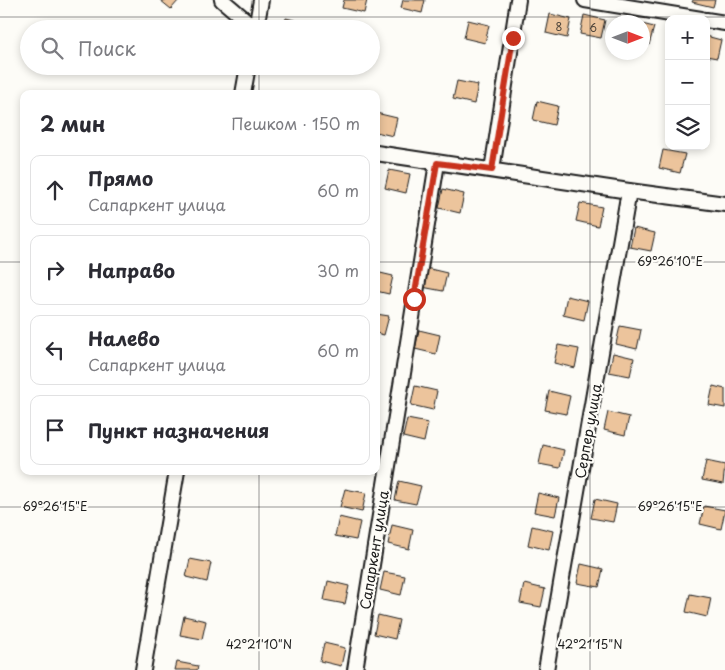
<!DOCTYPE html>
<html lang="ru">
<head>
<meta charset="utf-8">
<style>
  body { margin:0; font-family:"Playpen Sans",sans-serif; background:#f7f7f7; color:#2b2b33 }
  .controls { position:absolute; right:15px; top:15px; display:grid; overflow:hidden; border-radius:10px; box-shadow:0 2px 8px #0003 }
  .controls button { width:45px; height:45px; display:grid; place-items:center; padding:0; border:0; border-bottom:1px solid #e1e1e2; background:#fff; color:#2b2b33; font:25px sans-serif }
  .compass { position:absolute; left:605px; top:15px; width:45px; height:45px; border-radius:50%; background:#fff; box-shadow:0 2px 8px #0003; rotate:90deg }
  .stop { position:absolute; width:15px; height:15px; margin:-11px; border:4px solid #c8321e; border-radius:50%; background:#fff }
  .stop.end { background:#c8321e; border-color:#fff; box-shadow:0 1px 5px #0008 }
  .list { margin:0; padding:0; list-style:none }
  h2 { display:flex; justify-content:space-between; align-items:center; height:65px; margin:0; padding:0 20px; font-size:21px }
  h2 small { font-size:16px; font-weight:400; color:#7c7c81 }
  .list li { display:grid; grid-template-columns:32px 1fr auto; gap:15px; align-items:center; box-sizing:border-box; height:70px; margin:0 10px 10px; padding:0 10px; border:1px solid #e1e1e2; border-radius:10px }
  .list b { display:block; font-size:19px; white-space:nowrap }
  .list p { margin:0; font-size:16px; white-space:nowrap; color:#7c7c81 }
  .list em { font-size:16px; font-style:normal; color:#7c7c81 }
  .icon { flex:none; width:28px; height:28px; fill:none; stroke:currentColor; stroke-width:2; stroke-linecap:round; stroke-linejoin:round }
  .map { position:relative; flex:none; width:725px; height:670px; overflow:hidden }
  .search { position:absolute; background:#fff; box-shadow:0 2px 8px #0003; left:20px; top:20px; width:360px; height:55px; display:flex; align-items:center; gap:12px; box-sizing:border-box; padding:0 18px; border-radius:28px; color:#7c7c81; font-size:19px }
  .panel { position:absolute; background:#fff; box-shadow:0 2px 8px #0003; left:20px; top:90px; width:360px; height:385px; border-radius:10px }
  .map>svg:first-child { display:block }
</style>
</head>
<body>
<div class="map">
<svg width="725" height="670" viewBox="0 0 725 670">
  <rect width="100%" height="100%" fill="#fdfcf7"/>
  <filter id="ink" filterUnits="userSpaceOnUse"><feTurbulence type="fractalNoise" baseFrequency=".02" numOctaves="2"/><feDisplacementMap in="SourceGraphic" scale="10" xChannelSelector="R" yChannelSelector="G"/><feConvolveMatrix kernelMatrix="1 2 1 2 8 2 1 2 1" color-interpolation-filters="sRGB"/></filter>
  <g filter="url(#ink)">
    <g fill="#ecc49c" stroke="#1c1c1c">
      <path d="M160 0H179L171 9Z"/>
      <path d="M344 0H367L364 13 342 8Z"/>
      <path d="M403 0H425L422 13 401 8Z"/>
      <path d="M693 0H715L713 7 692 2Z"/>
      <path d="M550 14 571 19 567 38 546 33Z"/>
      <path d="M584 15 605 20 601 38 580 34Z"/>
      <path d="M286 18 307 23 306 29H284Z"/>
      <path d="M468 20 489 25 485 43 464 38Z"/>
      <path d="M642 24 654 27 649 45 642 43Z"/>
      <path d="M706 36 721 40 717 58 706 56Z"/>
      <path d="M457 81 478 85 474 104 453 99Z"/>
      <path d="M537 101 558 106 554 125 533 120Z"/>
      <path d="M376 113 397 118 393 136 376 132Z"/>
      <path d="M663 150 685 154 680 173 659 168Z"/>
      <path d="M389 170 410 174 406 193 385 188Z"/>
      <path d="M443 189 464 194 460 213 439 208Z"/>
      <path d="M580 203 602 207 598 226 576 221Z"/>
      <path d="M634 228 655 233 651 251 630 247Z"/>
      <path d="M426 268 447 273 443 291 422 287Z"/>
      <path d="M376 272 393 276 389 294 376 291Z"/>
      <path d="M567 296 588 301 584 320 563 315Z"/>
      <path d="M376 314 389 316 384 335 376 333Z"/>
      <path d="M620 326 641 330 637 349 616 344Z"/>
      <path d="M419 330 440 335 436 354 415 349Z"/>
      <path d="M558 345 579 349 575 368 554 363Z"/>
      <path d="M613 353 634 358 630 376 609 372Z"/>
      <path d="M415 386 437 391 433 410 411 405Z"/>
      <path d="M713 386 725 389V408L709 405Z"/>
      <path d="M549 391 570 396 566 414 545 410Z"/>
      <path d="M608 412 629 417 625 435 604 430Z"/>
      <path d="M407 419 428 423 424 442 403 437Z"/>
      <path d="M543 445 564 450 560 468 539 464Z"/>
      <path d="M706 461 725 465 723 484 702 480Z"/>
      <path d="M399 481 421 486 416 504 395 500Z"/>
      <path d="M345 489 366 493 362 512 340 507Z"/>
      <path d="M538 493 559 498 555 516 534 512Z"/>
      <path d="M595 499 617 504 613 522 591 518Z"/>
      <path d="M704 506 725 510 721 529 700 524Z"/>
      <path d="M339 517 360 522 356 540 335 536Z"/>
      <path d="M392 525 413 530 409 549 388 544Z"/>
      <path d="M532 526 553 531 549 550 528 545Z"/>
      <path d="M190 559 211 563 207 582 186 577Z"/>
      <path d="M581 564 603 569 599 587 577 583Z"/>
      <path d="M384 572 405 576 401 595 380 590Z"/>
      <path d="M328 581 349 586 345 604 324 600Z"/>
      <path d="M524 584 545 589 541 607 520 603Z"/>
      <path d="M690 594 711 598 707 617 686 612Z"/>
      <path d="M378 615 399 620 395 639 374 634Z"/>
      <path d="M184 616 206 621 202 639 180 635Z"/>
      <path d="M324 643 345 648 341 666 320 661Z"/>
      <path d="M177 662 198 666 197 670H175Z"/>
    </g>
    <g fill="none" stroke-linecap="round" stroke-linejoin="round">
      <g stroke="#1c1c1c" stroke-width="18">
        <g id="street">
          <path d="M222 0 256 29"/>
          <path d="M585 0 701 19"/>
          <path d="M706 20 725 23"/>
          <path d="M256 29 261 0"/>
          <path d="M243 94 248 66"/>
          <path d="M376 153 629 191 725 204"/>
          <path d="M492 170 518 0"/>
          <path d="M143 670 177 471"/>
          <path d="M355 670 437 163"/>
          <path d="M546 670 629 191"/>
        </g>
      </g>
      <use href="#street" stroke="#fdfcf7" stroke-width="14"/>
    </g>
  </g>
  <g fill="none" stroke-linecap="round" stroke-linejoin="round" filter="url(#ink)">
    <path stroke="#c8321e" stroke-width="6" d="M414 299 437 163 492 170 513 38"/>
  </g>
  <path fill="none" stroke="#1c1c1c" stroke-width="1" stroke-opacity="0.45" d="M259 0V29M590 0V670M0 17H725M259 66V94M0 262H24M376 262H725M259 471V670M0 507H725"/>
  <g text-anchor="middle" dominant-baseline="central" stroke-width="4.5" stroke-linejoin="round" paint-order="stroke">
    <g font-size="11" fill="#50463c">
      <text x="559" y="26">8</text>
      <text x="593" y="27">6</text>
    </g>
    <g font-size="14" fill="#1c1c1c" stroke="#fdfcf7">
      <text transform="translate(588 431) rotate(-80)">Серпер улица</text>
      <text transform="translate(374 550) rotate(-81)">Сапаркент улица</text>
    </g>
  </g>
  <g font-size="12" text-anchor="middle" fill="#1c1c1c" stroke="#fdfcf7" stroke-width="4.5" stroke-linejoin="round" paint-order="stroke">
    <text x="670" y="266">69°26'10"E</text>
    <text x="55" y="511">69°26'15"E</text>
    <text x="670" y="511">69°26'15"E</text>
    <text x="259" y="649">42°21'10"N</text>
    <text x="590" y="649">42°21'15"N</text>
  </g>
</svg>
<div class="controls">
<button>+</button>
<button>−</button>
<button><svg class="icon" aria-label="layers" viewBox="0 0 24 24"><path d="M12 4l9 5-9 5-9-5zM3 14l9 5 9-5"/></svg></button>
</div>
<svg class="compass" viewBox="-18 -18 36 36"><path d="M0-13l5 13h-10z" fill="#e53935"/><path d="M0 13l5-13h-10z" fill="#7c7c81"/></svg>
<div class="stop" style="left:414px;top:299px"></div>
<div class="stop end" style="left:513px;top:38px"></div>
<div class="search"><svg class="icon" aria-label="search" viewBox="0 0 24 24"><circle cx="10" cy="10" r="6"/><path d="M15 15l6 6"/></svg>Поиск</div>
<section class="panel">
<h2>2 мин<small>Пешком · 150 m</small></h2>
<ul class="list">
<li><svg class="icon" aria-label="ahead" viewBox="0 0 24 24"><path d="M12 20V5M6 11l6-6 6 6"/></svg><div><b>Прямо</b><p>Сапаркент улица</p></div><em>60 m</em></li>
<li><svg class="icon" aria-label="right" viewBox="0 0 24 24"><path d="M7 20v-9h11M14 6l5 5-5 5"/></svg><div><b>Направо</b></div><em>30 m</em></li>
<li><svg class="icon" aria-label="left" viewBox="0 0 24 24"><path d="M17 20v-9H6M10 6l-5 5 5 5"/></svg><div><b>Налево</b><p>Сапаркент улица</p></div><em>60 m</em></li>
<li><svg class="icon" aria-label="arrive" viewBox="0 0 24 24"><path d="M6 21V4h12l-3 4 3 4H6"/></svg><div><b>Пункт назначения</b></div></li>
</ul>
</section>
</div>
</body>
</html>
